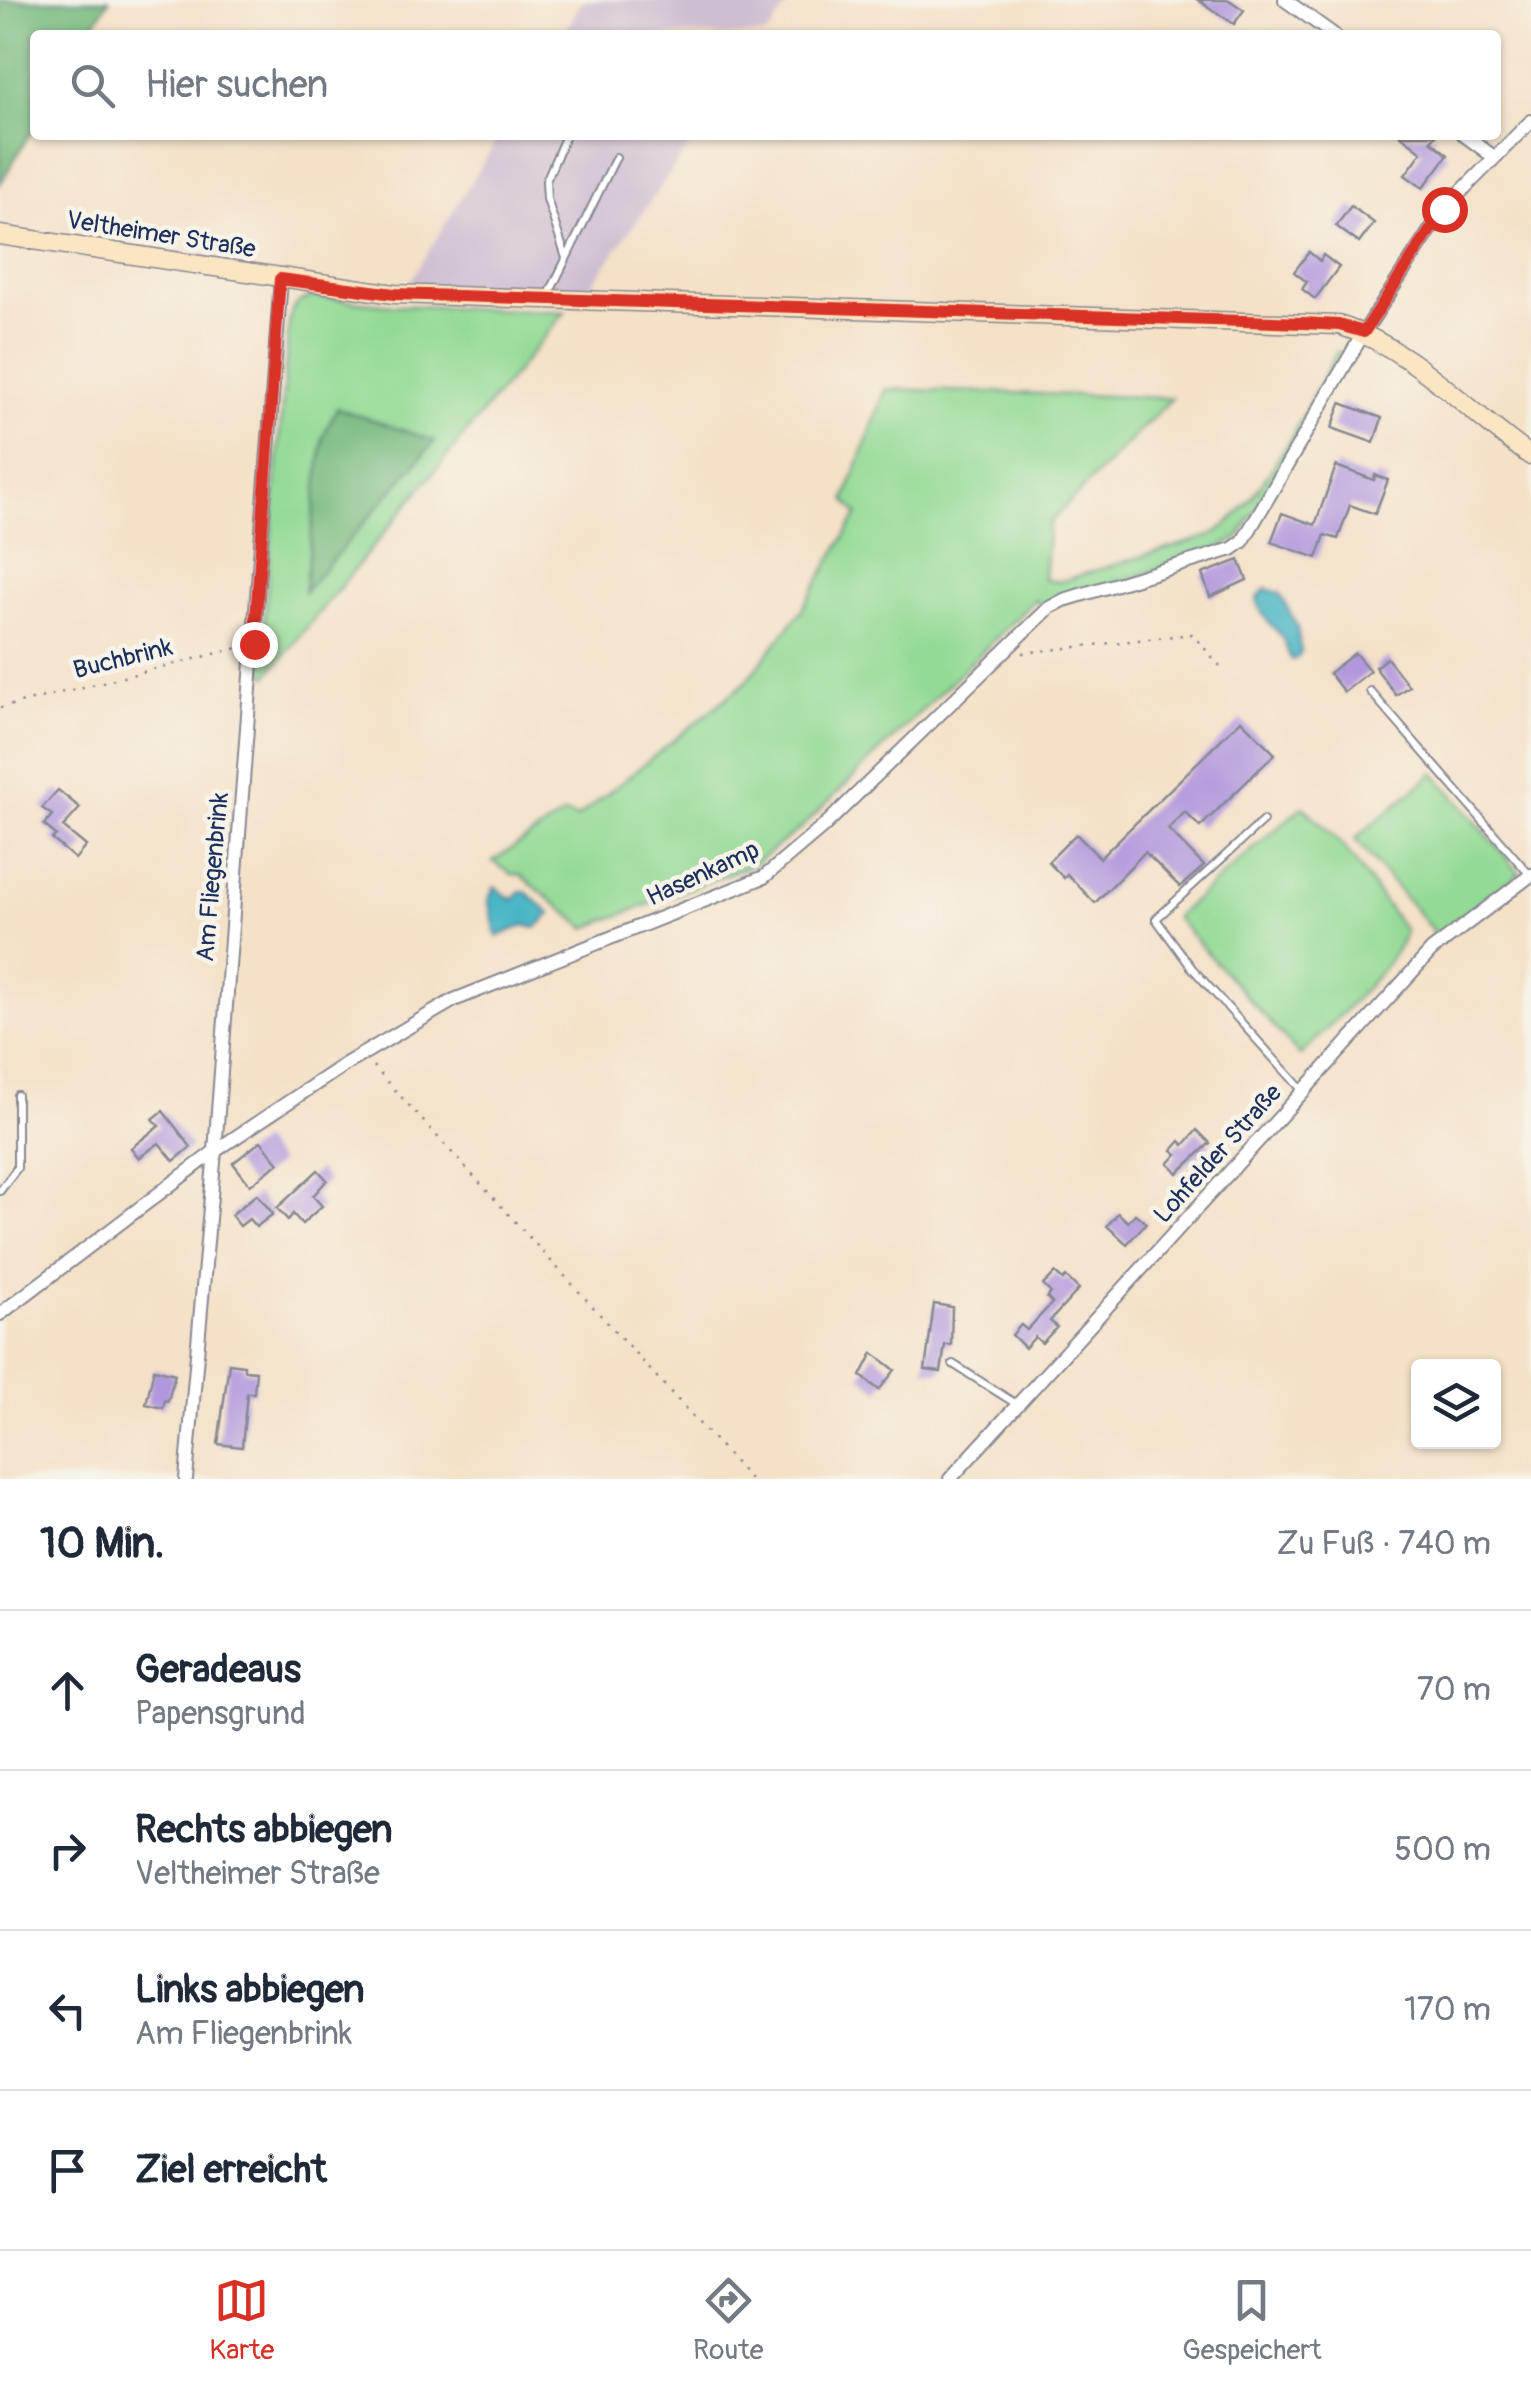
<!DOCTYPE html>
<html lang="de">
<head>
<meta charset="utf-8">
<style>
  body { margin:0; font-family:Pangolin,sans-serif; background:#f2f2f3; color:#1f2937 }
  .controls { position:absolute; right:30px; bottom:30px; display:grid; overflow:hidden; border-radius:10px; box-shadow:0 2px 8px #0004 }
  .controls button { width:90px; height:90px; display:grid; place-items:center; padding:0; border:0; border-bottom:2px solid #e0e1e3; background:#fff; color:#1f2937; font:50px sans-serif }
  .stop { position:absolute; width:30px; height:30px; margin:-22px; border:8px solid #d93025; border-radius:50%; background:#fff }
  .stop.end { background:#d93025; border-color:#fff; box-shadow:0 2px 10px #0008 }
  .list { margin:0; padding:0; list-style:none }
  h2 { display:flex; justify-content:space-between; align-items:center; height:130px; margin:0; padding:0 40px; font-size:42px }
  h2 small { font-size:32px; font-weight:400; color:#747a83 }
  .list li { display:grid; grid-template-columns:65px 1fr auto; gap:30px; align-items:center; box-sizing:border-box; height:160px; padding:0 40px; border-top:2px solid #e0e1e3 }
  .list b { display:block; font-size:38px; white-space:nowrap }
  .list p { margin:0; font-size:32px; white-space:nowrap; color:#747a83 }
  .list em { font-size:32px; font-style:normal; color:#747a83 }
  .icon { flex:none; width:55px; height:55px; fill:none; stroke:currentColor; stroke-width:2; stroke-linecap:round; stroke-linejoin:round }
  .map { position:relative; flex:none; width:1531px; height:1479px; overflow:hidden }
  .search { position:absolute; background:#fff; box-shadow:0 2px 8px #0004; left:30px; right:30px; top:30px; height:110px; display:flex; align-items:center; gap:25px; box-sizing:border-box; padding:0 35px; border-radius:10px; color:#747a83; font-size:38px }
  .sheet { height:770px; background:#fff }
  nav { display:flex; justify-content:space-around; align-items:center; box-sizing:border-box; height:140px; border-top:2px solid #e0e1e3; background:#fff; font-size:28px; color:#747a83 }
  nav a { display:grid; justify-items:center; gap:5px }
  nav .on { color:#d93025 }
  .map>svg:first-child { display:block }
</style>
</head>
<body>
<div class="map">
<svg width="1531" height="1479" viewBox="0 0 1531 1479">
  <rect width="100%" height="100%" fill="#f7f3e8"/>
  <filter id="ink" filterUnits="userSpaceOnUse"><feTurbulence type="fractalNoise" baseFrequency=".01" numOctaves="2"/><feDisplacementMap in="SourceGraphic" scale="20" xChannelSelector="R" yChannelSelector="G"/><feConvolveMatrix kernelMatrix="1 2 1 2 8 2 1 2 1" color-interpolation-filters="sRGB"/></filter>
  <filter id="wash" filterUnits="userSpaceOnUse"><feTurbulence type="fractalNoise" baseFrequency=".0048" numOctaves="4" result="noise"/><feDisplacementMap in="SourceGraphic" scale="40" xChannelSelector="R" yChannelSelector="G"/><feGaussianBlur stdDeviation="2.25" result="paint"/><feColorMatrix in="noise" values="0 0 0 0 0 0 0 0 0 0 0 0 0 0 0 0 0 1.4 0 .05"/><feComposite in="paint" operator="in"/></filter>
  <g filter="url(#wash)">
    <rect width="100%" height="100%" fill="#f4e1c7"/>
    <g fill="#cebed1">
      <path d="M583 0H791L767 35H562Z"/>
      <path d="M500 135H697L591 286 583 306 407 286Z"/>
    </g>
    <g fill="#93da95" stroke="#57847a" stroke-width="2.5">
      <path d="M312 297 392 305 565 312 267 676 260 671 289 323C291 306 297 302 312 297Z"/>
      <path d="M1337 352H1347L1239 538 1216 550 1043 607 1035 600 803 826 754 864 586 928 520 875 511 874 493 861 565 814 577 818 745 683 801 611 858 514 845 500 886 389 1172 398 1049 523 1044 579 1058 582 1210 536C1260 510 1308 403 1337 352Z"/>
      <path d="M1434 773 1520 873 1438 937 1355 839Z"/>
      <path d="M1303 806 1345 848 1405 931C1400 961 1324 1030 1300 1056L1175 917Z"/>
    </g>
    <g fill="#76ba7e" stroke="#48746e" stroke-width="2.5">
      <path d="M0 0H109L88 35H35V125L0 184Z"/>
      <path d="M337 408 435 441 304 592 323 437Z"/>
    </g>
    <g fill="#49b6c5" stroke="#327292" stroke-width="2.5">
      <path d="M1266 589 1280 593 1297 627 1301 652 1298 657 1292 660C1288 655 1287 649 1285 644 1278 626 1262 624 1257 598Z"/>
      <path d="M495 887 512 900 521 891H525L551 914 536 928 524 925 497 937 488 900Z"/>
    </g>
    <g id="blocks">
      <g fill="#b197dd">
        <path d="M1198 0H1229L1244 10 1234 24Z"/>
        <path d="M1400 135H1436L1431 141 1448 155 1423 188 1405 175 1422 152Z"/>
        <path d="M1351 206 1374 223 1359 243 1336 226Z"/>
        <path d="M1309 252 1320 261 1323 255 1339 267 1315 299 1302 289 1307 282 1294 272Z"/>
        <path d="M1341 403 1382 418 1374 443 1332 428Z"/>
        <path d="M1336 466 1374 480 1375 475 1388 480 1375 514 1350 505 1338 539 1325 535 1317 558 1271 542 1282 513 1315 525Z"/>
        <path d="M1239 560 1247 580 1210 597 1202 574Z"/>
        <path d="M1355 653 1370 671 1344 692 1329 673Z"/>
        <path d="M1387 658 1409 686 1396 695 1375 667Z"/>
        <path d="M1241 720 1275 754 1200 827 1185 812 1168 829 1204 866 1180 887 1145 852 1095 903 1067 874 1064 878 1048 862 1076 834 1100 858Z"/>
        <path d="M58 790 80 808 63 827 86 846 75 859 52 839 56 835 44 825 52 815 42 808Z"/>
        <path d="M163 1111 191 1147 174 1161 159 1143 139 1158 131 1148 159 1126 153 1119Z"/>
        <path d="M1197 1130 1210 1143 1178 1173 1168 1164 1177 1154 1172 1150 1180 1141 1184 1145Z"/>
        <path d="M261 1141 279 1163 250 1185 233 1163Z"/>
        <path d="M318 1170 327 1180 313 1196 322 1206 302 1224 293 1214 288 1220 277 1208Z"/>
        <path d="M257 1194 273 1214 256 1227 249 1219 240 1226 231 1215Z"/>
        <path d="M1118 1213 1128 1222 1135 1214 1146 1223 1127 1244 1107 1226Z"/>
        <path d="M1055 1273 1063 1280 1066 1277 1079 1289 1050 1321 1057 1327 1042 1343 1035 1337 1025 1348 1012 1335 1021 1325 1027 1330 1052 1303 1047 1298 1051 1293 1043 1285Z"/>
        <path d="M934 1304 952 1307 951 1345H945L941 1372 925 1370Z"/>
        <path d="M873 1353 895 1370 879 1390 861 1376Z"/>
        <path d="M229 1363 244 1365V1370L256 1371 254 1393H247L242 1447 218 1444Z"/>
        <path d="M154 1369 175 1374 168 1401 165 1400 163 1408 146 1404Z"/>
      </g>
    </g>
  </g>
  <g filter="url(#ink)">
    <use href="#blocks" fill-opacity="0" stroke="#888892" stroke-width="2.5"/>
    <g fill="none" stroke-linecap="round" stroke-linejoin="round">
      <g stroke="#888892" stroke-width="10">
        <g id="lane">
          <path d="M566 135 546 181 547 199 566 258"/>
          <path d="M549 294 616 157"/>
          <path d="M1370 691 1530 875"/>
          <path d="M1263 821 1156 919 1192 968 1304 1092"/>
          <path d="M0 1191 17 1168V1095"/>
          <path d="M953 1364 1018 1405"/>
        </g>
      </g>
      <g stroke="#888892" stroke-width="16">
        <g id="street">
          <path d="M1285 0 1334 35"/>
          <path d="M1464 135 1494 157"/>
          <path d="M0 1314 215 1151 344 1065 454 1000 764 877 823 827 1049 608 1064 600 1232 549 1243 541 1364 332 1444 209 1531 121"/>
          <path d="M186 1479 215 1151 281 279"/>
          <path d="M950 1479 1432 950 1531 875"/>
        </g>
      </g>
      <g stroke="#888892" stroke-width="21">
        <path id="secondary" d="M0 235 394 294 1339 325C1415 349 1467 412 1531 456"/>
      </g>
      <g stroke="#888892" stroke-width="2.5" stroke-dasharray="2.5 8" stroke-linecap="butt">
        <path d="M1023 653 1192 634 1220 666"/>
        <path d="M0 708 238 648"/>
        <path d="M373 1066 750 1479"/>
      </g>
      <use href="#lane" stroke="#fff" stroke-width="6"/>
      <use href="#street" stroke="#fff" stroke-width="12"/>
      <use href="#secondary" stroke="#fbe6c4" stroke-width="18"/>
    </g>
  </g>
  <g fill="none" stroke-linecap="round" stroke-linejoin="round" filter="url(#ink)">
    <path stroke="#d93025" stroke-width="12" d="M254 644 280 279 394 294 1303 323 1339 325 1364 332 1444 209"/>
  </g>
  <g text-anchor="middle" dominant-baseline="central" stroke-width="9" stroke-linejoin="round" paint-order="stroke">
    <g font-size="25" fill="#1b2f5e" stroke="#f7f3e8">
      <text transform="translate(161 235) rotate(9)">Veltheimer Straße</text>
      <text transform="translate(123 659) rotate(-14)">Buchbrink</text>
      <text transform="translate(703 874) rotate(-25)">Hasenkamp</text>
      <text transform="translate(213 877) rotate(-85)">Am Fliegenbrink</text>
      <text transform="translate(1218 1154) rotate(-48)">Lohfelder Straße</text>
    </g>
  </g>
</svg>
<div class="controls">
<button><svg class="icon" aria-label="layers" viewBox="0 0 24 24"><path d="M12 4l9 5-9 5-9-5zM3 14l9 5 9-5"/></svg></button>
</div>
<div class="stop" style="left:1444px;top:209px"></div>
<div class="stop end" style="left:254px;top:644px"></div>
<div class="search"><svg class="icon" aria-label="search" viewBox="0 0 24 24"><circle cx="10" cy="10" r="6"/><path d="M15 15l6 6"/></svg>Hier suchen</div>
</div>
<section class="sheet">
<h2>10 Min.<small>Zu Fuß · 740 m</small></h2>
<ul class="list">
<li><svg class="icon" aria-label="ahead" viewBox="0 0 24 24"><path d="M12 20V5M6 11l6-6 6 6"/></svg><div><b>Geradeaus</b><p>Papensgrund</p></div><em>70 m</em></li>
<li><svg class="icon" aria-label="right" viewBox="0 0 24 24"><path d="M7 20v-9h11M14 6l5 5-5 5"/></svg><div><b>Rechts abbiegen</b><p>Veltheimer Straße</p></div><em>500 m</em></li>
<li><svg class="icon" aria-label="left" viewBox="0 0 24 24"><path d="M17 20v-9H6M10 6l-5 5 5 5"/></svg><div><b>Links abbiegen</b><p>Am Fliegenbrink</p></div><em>170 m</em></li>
<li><svg class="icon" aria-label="arrive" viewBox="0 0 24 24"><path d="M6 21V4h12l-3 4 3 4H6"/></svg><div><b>Ziel erreicht</b></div></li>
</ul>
</section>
<nav>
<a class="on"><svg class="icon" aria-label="map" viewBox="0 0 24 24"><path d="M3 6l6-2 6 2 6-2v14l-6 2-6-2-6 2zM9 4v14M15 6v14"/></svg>Karte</a>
<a><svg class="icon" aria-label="directions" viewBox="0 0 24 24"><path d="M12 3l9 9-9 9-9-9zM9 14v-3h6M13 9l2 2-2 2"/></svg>Route</a>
<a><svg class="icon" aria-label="saved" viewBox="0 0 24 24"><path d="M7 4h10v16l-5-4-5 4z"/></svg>Gespeichert</a>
</nav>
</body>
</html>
